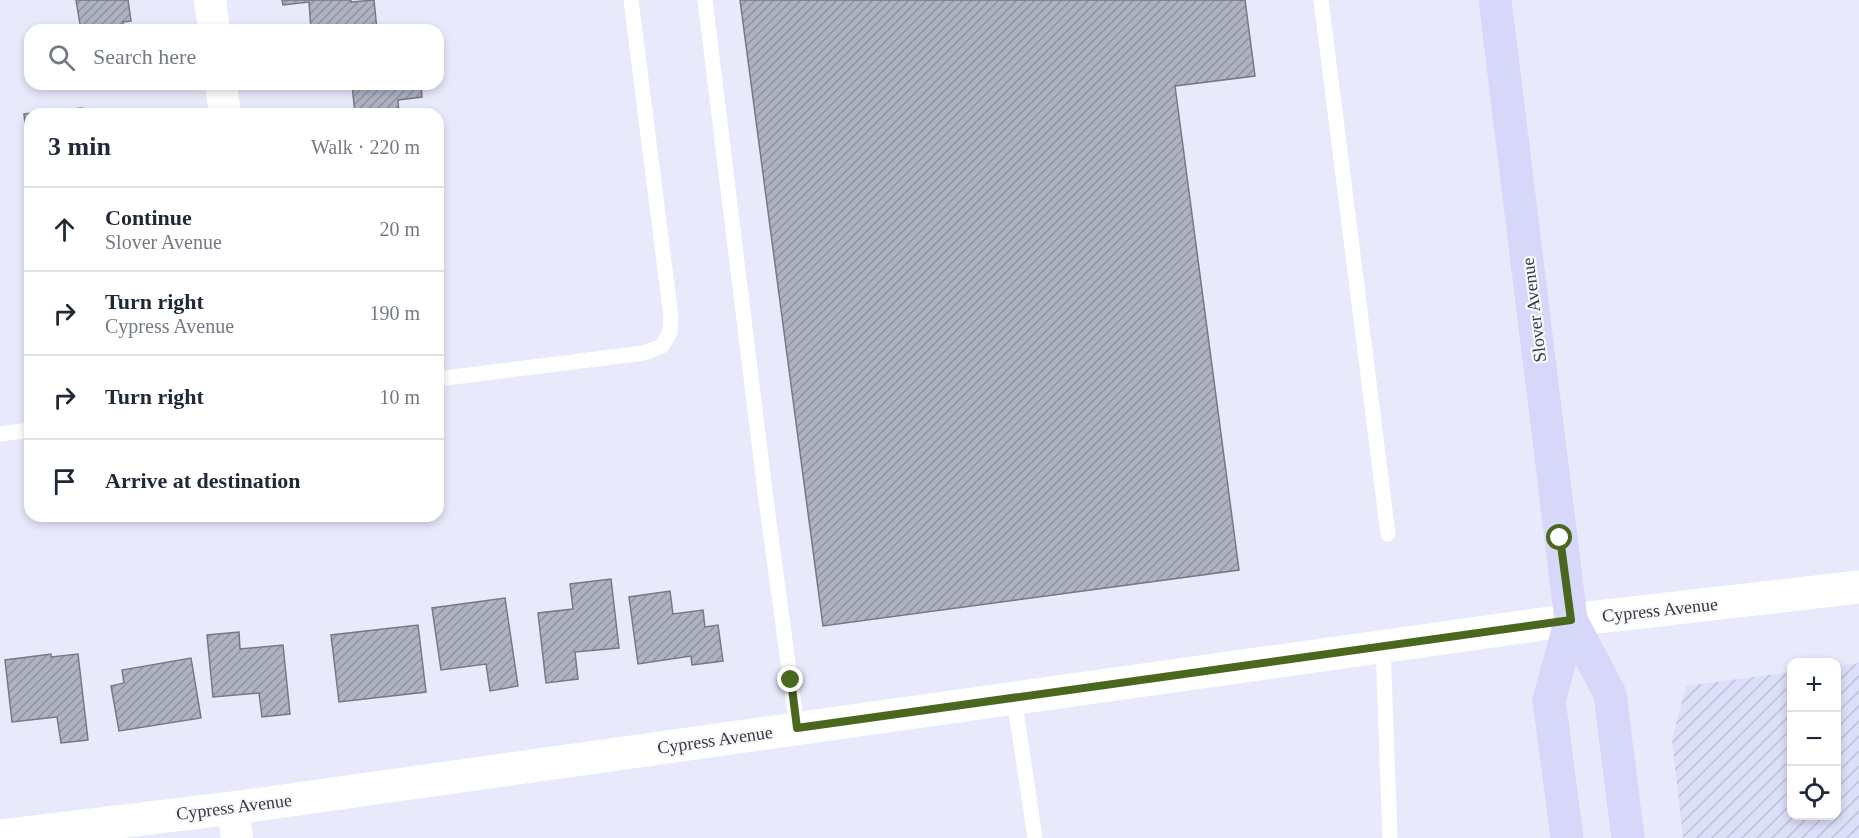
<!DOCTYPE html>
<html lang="en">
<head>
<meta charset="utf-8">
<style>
  body { margin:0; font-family:Georgia,serif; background:#f6f6f7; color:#1f2937 }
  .controls { position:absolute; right:18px; bottom:18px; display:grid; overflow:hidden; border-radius:12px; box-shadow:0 3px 9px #0003 }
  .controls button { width:54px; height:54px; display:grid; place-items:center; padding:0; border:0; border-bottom:2px solid #e0e1e3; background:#fff; color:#1f2937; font:30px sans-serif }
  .stop { position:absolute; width:18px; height:18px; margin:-14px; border:4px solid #49681d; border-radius:50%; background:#fff }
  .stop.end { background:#49681d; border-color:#fff; box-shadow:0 2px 6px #0008 }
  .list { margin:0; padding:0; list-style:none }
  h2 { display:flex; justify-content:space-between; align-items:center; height:78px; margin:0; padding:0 24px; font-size:26px }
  h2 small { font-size:20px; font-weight:400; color:#747a83 }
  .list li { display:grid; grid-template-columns:39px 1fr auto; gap:18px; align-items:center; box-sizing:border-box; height:84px; padding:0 24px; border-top:2px solid #e0e1e3 }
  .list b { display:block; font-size:22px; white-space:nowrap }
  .list p { margin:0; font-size:20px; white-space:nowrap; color:#747a83 }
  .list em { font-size:20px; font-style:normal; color:#747a83 }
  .icon { flex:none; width:33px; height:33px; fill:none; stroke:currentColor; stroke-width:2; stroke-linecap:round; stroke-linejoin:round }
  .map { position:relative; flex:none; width:1859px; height:838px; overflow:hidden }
  .search { position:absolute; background:#fff; box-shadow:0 3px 9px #0003; left:24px; top:24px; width:420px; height:66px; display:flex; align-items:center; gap:15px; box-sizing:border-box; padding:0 21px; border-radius:18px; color:#747a83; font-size:22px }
  .panel { position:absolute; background:#fff; box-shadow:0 3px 9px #0003; left:24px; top:108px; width:420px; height:414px; border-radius:18px }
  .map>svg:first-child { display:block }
</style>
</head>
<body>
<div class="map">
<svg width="1859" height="838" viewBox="0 0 1859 838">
  <defs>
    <pattern id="industrial-furrows" width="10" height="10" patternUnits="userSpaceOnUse" patternTransform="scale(1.5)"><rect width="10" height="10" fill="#dbdff8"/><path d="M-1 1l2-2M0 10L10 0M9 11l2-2" fill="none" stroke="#bdc0d6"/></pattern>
    <pattern id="building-hatch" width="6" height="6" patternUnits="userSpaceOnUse" patternTransform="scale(1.5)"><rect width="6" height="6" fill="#afb2c3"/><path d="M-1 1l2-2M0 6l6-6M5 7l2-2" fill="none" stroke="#8f92a0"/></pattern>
  </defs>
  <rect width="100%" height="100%" fill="#e8eafc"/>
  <path fill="url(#industrial-furrows)" d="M1859 663V838H1683L1672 740 1686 686 1791 672 1792 816H1836L1837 666Z"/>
  <g fill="url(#building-hatch)" stroke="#767888" stroke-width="1.5">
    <path d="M76 0H128L131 21 123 22 124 30H81Z"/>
    <path d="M282 0H351V2L374 0 377 30H311L309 2 283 5Z"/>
    <path d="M740 0H1245L1255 76 1175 86 1239 570 823 626Z"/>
    <path d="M352 84H421L422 97 398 100 399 114H355Z"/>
    <path d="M82 108V114H30V153H28L24 114Z"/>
    <path d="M611 579 619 648 575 652 578 679 546 683 538 613 573 609 570 584Z"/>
    <path d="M670 591 673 614 703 610 705 627 718 625 723 661 692 665 691 656 638 664 629 597Z"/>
    <path d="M505 598 518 686 490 691 486 664 441 670 432 608Z"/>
    <path d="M418 625 426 692 339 702 331 635Z"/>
    <path d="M239 632 240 649 283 645 290 714 262 717 259 693 213 697 207 635Z"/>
    <path d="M51 654V657L78 654 88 740 61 743 57 717 12 722 5 660Z"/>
    <path d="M191 658 201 718 119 731 111 686 124 683 122 670Z"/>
  </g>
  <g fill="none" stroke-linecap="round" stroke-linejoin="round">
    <g stroke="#fff" stroke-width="15">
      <path d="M705 0 766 500 797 728"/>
      <path d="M1321 0 1388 534"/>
      <path d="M438 379 644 353 662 346 670 332 671 317 631 0"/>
      <path d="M0 434 30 430"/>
      <path d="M1383 646 1390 838"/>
      <path d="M1014 698 1035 838"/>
    </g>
    <g stroke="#fff" stroke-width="32">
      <path d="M210 0 214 30"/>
      <path d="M221 84 225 114"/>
      <path d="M233 808 237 838"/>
    </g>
    <path stroke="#fff" stroke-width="33" d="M0 836 233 808 1571 620 1859 587"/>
    <g stroke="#d6d7f9" stroke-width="33">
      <path d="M1495 0 1571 620 1610 694 1628 838"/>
      <path d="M1567 838 1549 700 1571 620"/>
    </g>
  </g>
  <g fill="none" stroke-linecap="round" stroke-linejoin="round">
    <path stroke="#49681d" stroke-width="8" d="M791 680 797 728 1571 620 1560 538"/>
  </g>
  <g text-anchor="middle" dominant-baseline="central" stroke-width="4.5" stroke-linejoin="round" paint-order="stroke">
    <g font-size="18" fill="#393a40" stroke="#f8f9fc">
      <text transform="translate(1534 310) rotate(-97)">Slover Avenue</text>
      <text transform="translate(1660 610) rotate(-6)">Cypress Avenue</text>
      <text transform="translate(715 740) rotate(-8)">Cypress Avenue</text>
      <text transform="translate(234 807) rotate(-7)">Cypress Avenue</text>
    </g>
  </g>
</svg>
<div class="controls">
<button>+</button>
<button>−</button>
<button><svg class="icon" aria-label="locate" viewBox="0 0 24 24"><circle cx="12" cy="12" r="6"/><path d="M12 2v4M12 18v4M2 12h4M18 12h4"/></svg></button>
</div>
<div class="stop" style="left:1560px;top:538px"></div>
<div class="stop end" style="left:791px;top:680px"></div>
<div class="search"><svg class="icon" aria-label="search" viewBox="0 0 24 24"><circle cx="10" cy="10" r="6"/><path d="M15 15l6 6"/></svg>Search here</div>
<section class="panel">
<h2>3 min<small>Walk · 220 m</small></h2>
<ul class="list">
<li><svg class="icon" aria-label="ahead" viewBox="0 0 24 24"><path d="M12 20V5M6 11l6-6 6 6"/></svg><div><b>Continue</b><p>Slover Avenue</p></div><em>20 m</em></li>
<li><svg class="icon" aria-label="right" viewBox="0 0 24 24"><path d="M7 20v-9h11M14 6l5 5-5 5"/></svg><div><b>Turn right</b><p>Cypress Avenue</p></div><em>190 m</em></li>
<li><svg class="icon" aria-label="right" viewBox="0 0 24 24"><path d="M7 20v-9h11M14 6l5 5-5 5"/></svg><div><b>Turn right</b></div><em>10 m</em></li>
<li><svg class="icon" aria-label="arrive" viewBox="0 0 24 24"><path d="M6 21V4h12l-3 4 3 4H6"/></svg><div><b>Arrive at destination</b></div></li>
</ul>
</section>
</div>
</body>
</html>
